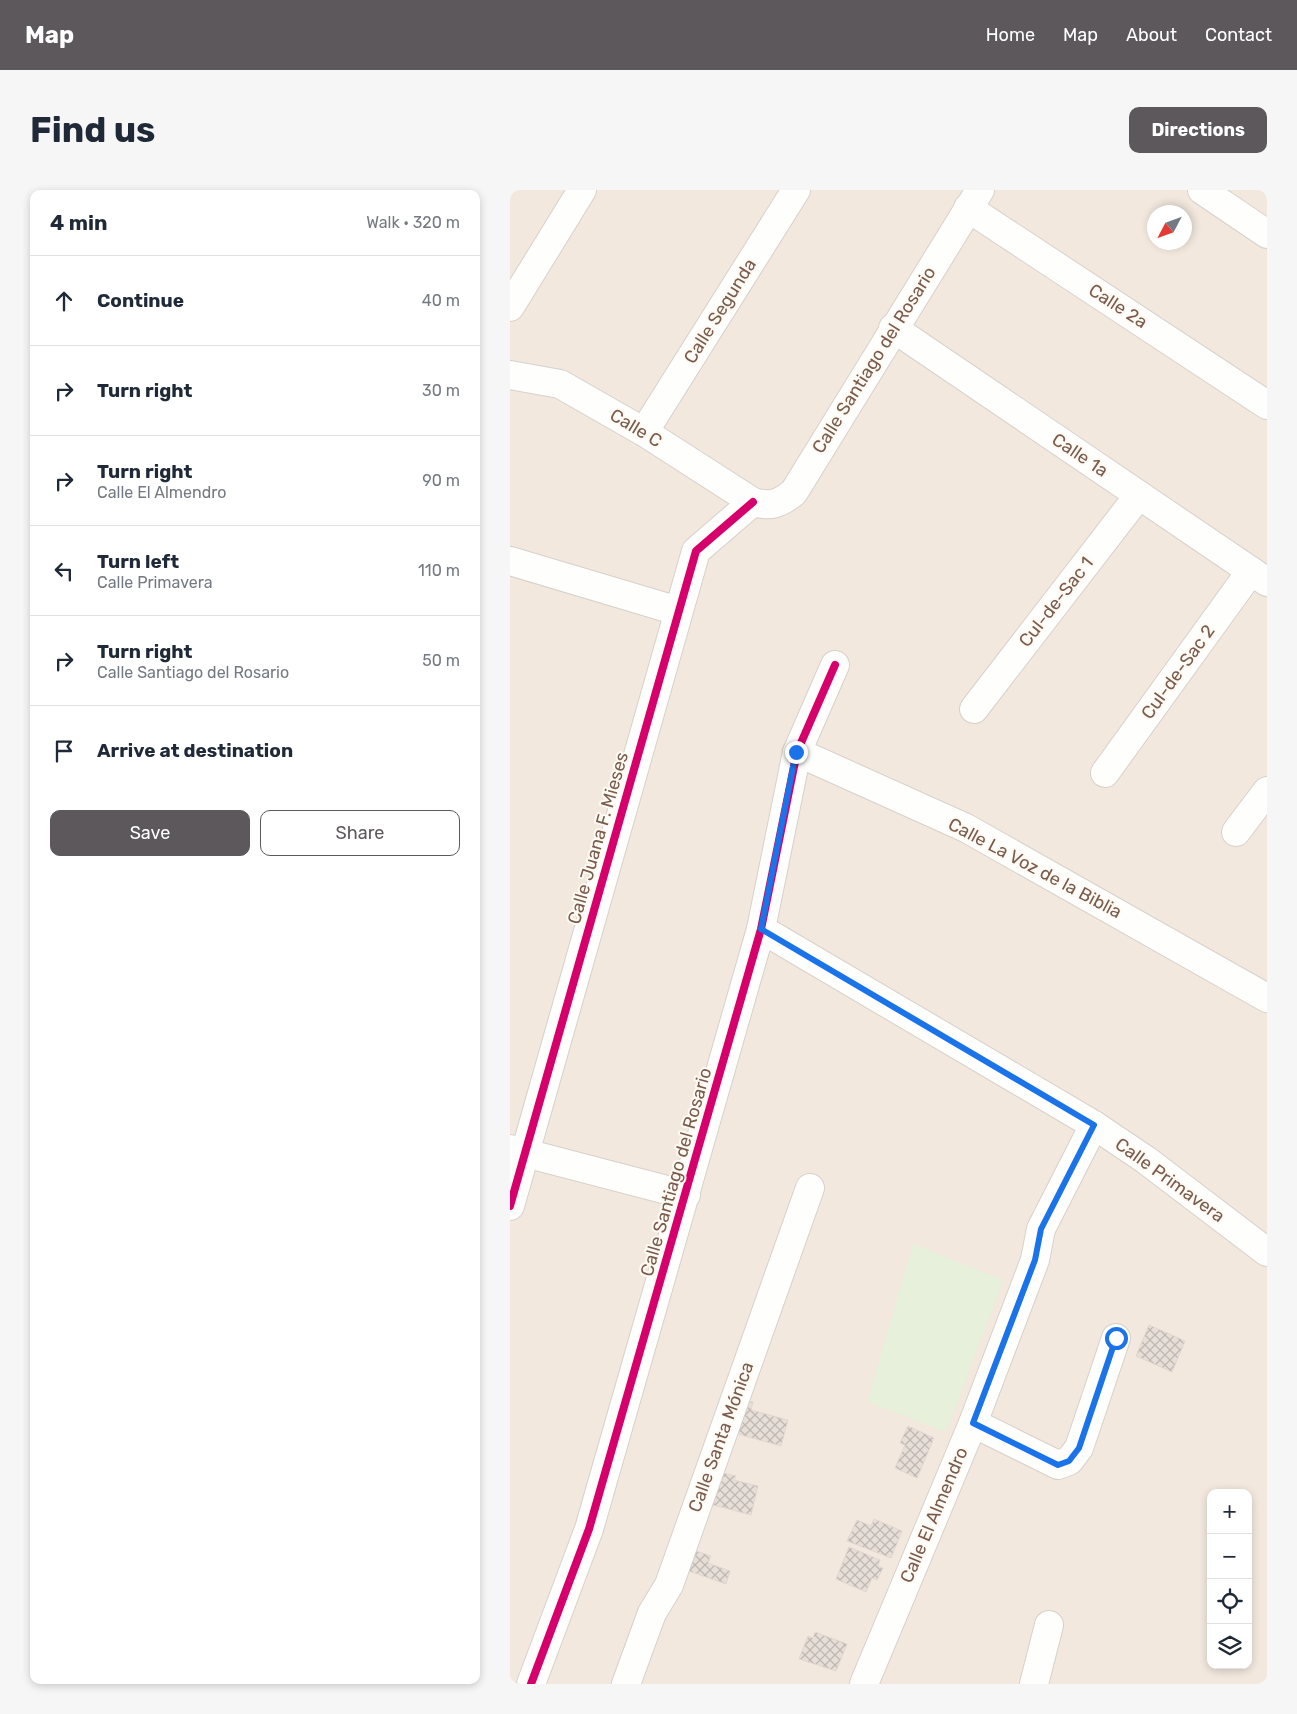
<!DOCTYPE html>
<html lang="en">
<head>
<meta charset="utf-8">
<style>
  body { margin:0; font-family:Rubik,sans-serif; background:#f6f6f7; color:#1f2937 }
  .controls { position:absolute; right:15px; bottom:15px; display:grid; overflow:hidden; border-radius:10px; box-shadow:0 2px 8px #0003 }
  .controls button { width:45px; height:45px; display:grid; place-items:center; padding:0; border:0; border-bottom:1px solid #e0e1e3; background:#fff; color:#1f2937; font:25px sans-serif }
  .compass { position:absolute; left:637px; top:15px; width:45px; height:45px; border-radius:50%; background:#fff; box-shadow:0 2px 8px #0003; rotate:229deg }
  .stop { position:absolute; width:15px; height:15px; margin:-11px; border:4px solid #1a73e8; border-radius:50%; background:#fff }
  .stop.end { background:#1a73e8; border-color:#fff; box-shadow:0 1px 5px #0008 }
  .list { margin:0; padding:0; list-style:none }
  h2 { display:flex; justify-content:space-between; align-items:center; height:65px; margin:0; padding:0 20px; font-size:21px }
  h2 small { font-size:16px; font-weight:400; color:#747a83 }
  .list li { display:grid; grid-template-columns:32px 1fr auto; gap:15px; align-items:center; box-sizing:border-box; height:90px; padding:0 20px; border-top:1px solid #e0e1e3 }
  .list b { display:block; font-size:19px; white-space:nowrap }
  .list p { margin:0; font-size:16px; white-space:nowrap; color:#747a83 }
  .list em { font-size:16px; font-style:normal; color:#747a83 }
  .actions { display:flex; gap:10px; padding:15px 20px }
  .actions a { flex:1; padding:11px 0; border:1px solid #5c585b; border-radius:10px; text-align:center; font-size:18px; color:#5c585b }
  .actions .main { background:#5c585b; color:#fff }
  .icon { flex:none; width:28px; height:28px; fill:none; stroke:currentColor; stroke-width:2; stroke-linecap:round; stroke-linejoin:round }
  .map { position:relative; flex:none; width:757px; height:1494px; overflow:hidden; border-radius:10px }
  header { display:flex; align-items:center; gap:30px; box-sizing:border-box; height:70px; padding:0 25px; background:#5c585b; color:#fff }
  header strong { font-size:24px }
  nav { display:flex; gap:28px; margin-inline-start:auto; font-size:18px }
  .intro { display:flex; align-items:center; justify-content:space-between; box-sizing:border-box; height:120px; padding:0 30px }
  h1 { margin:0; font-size:35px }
  .button { padding:12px 22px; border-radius:10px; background:#5c585b; color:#fff; font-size:18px; font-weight:700 }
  main { display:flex; gap:30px; padding:0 30px }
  aside { flex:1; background:#fff; border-radius:10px; box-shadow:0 2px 8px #0003 }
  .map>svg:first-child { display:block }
</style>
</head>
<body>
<header>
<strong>Map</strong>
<nav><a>Home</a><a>Map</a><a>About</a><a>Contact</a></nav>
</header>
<div class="intro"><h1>Find us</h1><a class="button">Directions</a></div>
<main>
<aside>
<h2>4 min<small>Walk · 320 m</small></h2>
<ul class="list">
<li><svg class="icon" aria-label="ahead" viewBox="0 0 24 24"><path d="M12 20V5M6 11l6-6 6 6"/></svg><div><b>Continue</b></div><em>40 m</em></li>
<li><svg class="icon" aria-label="right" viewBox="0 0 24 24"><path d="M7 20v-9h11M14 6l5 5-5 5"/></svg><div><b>Turn right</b></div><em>30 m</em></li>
<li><svg class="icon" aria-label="right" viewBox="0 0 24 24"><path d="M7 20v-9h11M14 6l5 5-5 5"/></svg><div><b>Turn right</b><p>Calle El Almendro</p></div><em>90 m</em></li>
<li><svg class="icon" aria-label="left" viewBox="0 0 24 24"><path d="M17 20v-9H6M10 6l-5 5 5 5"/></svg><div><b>Turn left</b><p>Calle Primavera</p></div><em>110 m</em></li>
<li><svg class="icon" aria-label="right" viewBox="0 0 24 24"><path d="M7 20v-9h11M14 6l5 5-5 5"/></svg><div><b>Turn right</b><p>Calle Santiago del Rosario</p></div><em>50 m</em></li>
<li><svg class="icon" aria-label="arrive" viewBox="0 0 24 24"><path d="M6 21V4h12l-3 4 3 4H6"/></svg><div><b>Arrive at destination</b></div></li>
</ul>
<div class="actions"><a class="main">Save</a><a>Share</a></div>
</aside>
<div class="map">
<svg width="757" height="1494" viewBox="0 0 757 1494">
  <defs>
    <pattern id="building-cross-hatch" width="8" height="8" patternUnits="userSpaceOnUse" patternTransform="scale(1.25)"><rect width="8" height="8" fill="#e6ded7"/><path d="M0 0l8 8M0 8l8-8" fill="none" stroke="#bfb7b1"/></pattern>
  </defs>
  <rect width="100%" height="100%" fill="#f9f5f0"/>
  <path fill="#f2e8de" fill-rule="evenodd" d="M0 0H757V1494H0ZM644 22H674V52H644ZM701 1303H738V1475H701Z"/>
  <path fill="#e7f0db" d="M403 1054 493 1090 436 1242 357 1212Z"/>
  <g fill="url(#building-cross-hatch)" stroke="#e2d8d2">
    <path d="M639 1135 675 1151 662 1182 626 1166Z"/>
    <path d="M226 1207 243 1212 241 1220 278 1230 271 1256 217 1241Z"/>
    <path d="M398 1236 424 1248 407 1288 385 1278 395 1255 390 1253Z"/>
    <path d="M205 1281 226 1286 224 1290 248 1296 241 1325 196 1313Z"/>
    <path d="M364 1329 392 1341 381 1368 337 1351 347 1330 361 1336Z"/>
    <path d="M339 1357 370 1370 368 1376 373 1378 367 1390 362 1388 356 1402 326 1389Z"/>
    <path d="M183 1360 201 1366 198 1373 220 1381 216 1394 176 1380Z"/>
    <path d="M305 1442 337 1454 326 1481 289 1469 298 1446 303 1448Z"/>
  </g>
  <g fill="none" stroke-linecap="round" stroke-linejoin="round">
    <g stroke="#d7d1cb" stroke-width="30">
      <g id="street">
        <path d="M692 0 757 44"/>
        <path d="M458 18 757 215"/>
        <path d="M0 117 72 0"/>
        <path d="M383 138 757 392"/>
        <path d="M0 185 50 194 134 242 243 312C260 317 270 314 284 302L470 0"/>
        <path d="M134 242 286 0"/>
        <path d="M0 371 168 421"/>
        <path d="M464 519 629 305"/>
        <path d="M287 562 456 638 757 808"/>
        <path d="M595 583 741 381"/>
        <path d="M726 642 757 601"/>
        <path d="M251 739 584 935 636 970 757 1062"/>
        <path d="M0 959 176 1005"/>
        <path d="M0 1016 186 361 243 312"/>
        <path d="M463 1233 548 1275 559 1271 569 1258 606 1148"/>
        <path d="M21 1494 79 1339 251 739 287 562 325 475"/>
        <path d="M116 1494 142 1423 159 1395 300 998"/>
        <path d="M354 1494 463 1233 525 1070 531 1039 584 935"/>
        <path d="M524 1494 539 1435"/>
      </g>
    </g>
    <use href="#street" stroke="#fefefd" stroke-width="28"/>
    <g stroke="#fffaf3" stroke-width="11">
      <g id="cycleway">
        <path d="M0 1016 186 361 243 312"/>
        <path d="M21 1494 79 1339 251 739 287 562 325 475"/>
      </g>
    </g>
    <use href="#cycleway" stroke="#d6006c" stroke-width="8"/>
  </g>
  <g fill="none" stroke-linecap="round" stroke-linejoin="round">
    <path stroke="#1a73e8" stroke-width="6" d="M286 562 251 739 584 935 531 1039 525 1070 463 1233 548 1275 559 1271 569 1258 606 1148"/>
  </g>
  <g text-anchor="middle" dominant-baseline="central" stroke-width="4" stroke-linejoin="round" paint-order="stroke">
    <g font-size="18" fill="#7a5c4d" stroke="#fffaf3">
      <text transform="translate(608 116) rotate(33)">Calle 2a</text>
      <text transform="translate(210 121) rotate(-58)">Calle Segunda</text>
      <text transform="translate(364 170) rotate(-58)">Calle Santiago del Rosario</text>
      <text transform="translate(126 238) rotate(31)">Calle C</text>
      <text transform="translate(570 265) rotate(34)">Calle 1a</text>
      <text transform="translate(546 412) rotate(-52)">Cul-de-Sac 1</text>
      <text transform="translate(668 482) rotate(-54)">Cul-de-Sac 2</text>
      <text transform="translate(88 648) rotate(-74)">Calle Juana F. Mieses</text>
      <text transform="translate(525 678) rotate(28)">Calle La Voz de la Biblia</text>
      <text transform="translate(166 982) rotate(-74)">Calle Santiago del Rosario</text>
      <text transform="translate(660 990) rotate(36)">Calle Primavera</text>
      <text transform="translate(211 1247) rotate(-70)">Calle Santa Mónica</text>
      <text transform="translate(424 1325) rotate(-67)">Calle El Almendro</text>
    </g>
  </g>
</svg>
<div class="controls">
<button>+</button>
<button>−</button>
<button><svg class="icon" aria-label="locate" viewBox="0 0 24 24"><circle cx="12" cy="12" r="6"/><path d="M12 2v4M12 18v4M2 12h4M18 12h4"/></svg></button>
<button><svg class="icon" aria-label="layers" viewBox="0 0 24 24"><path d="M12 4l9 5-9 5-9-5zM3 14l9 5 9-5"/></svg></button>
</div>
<svg class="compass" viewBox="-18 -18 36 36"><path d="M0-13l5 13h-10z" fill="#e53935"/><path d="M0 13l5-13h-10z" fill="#747a83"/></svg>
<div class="stop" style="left:606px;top:1148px"></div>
<div class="stop end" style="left:286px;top:562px"></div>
</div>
</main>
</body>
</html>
